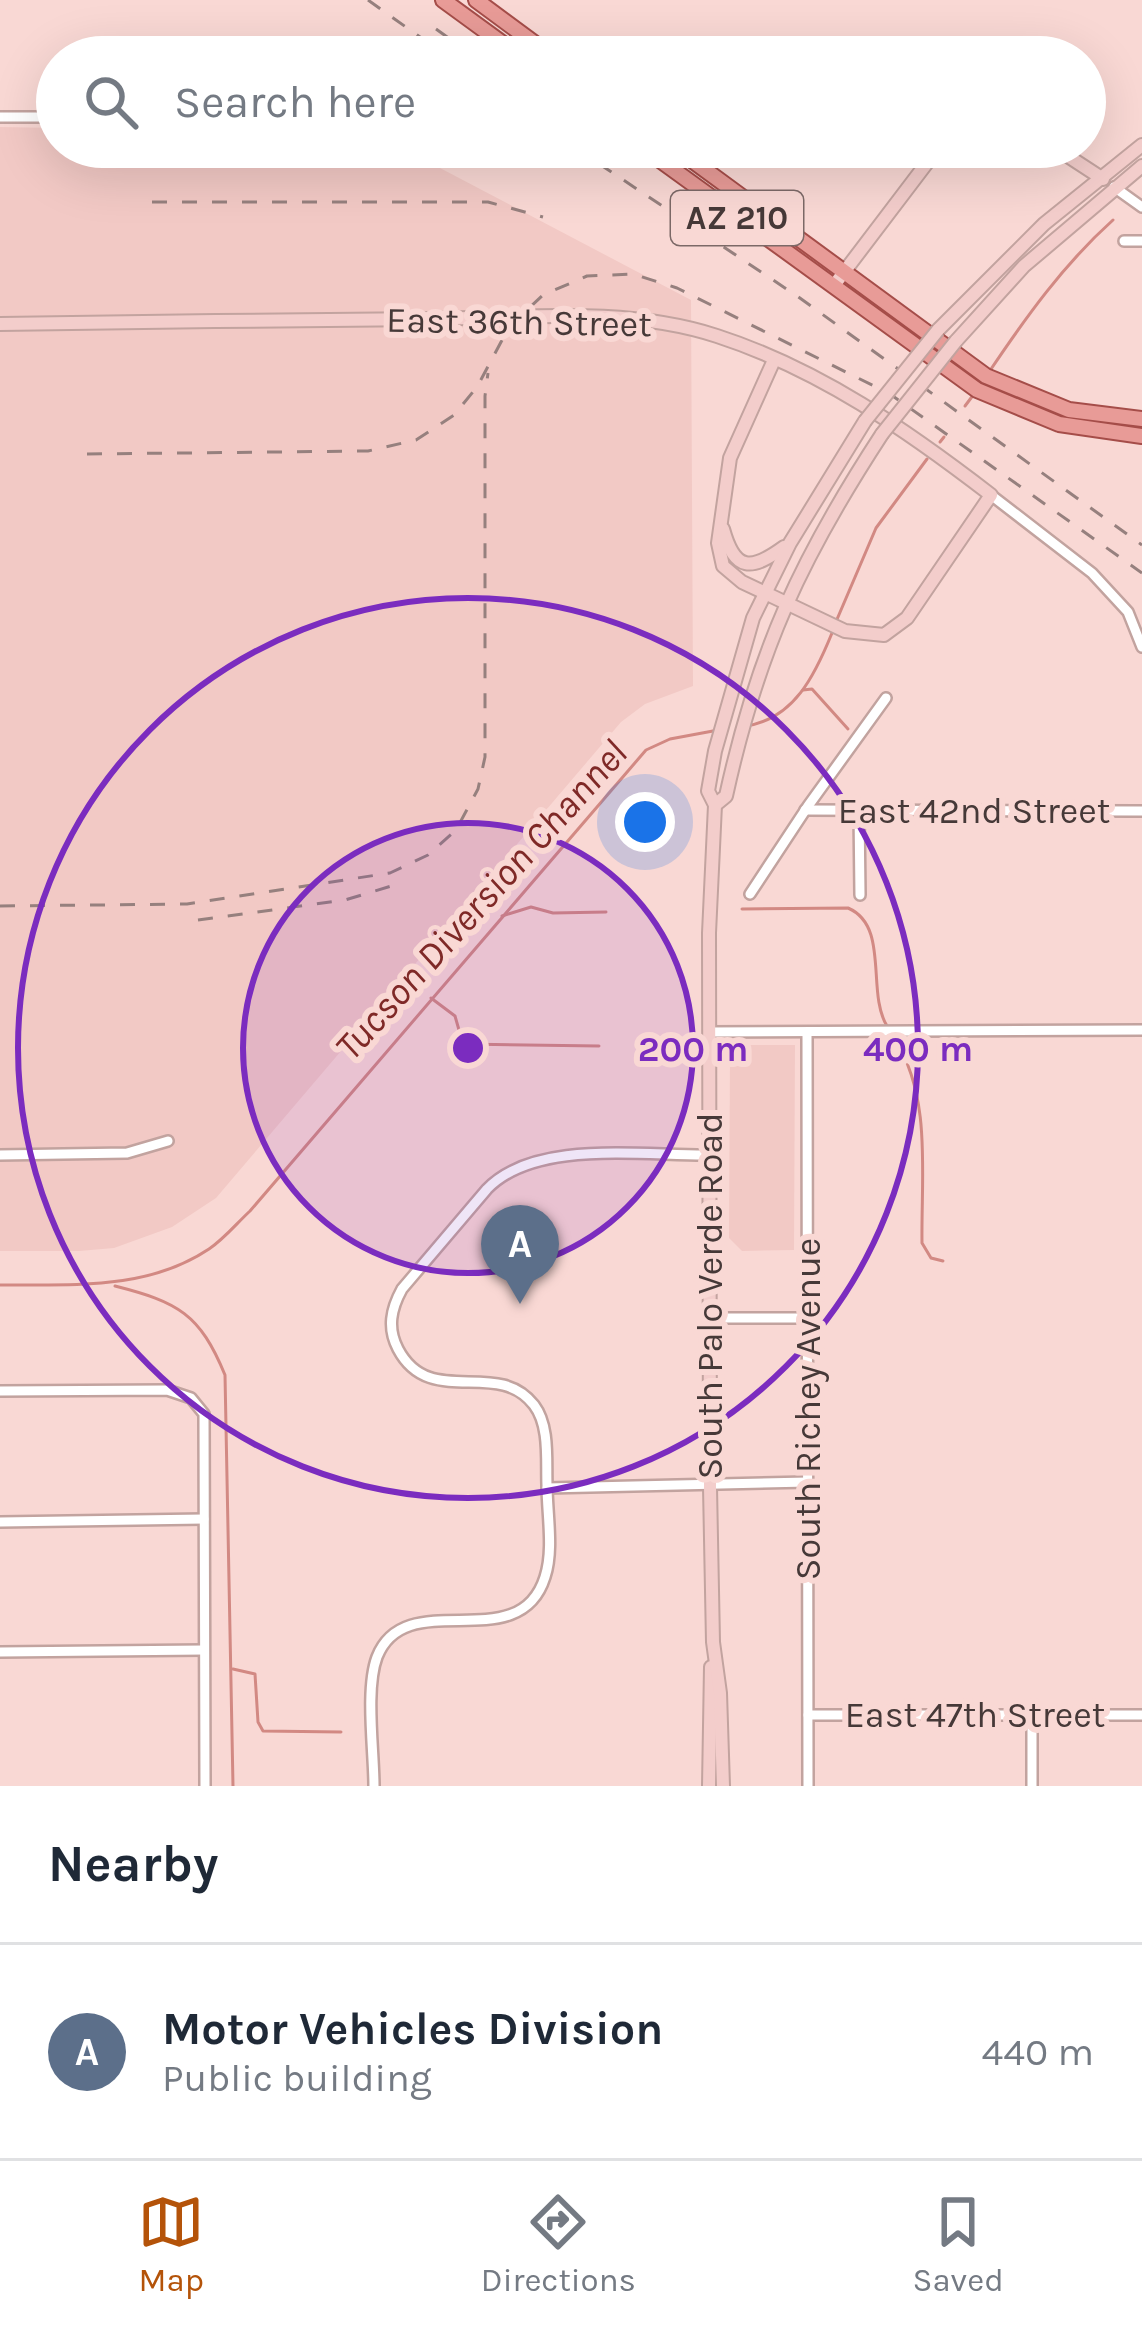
<!DOCTYPE html>
<html lang="en">
<head>
<meta charset="utf-8">
<style>
  body { margin:0; font-family:Karla,sans-serif; background:#f2f2f3; color:#1f2937 }
  .you { position:absolute; left:645px; top:822px; width:42px; height:42px; margin:-30px; border:9px solid #fff; border-radius:50%; background:#1a73e8; box-shadow:0 0 0 18px #1a73e833 }
  .badge { display:grid; place-items:center; width:78px; height:78px; border-radius:50%; background:#b45309; color:#fff; font-size:39px; font-weight:700 }
  .pin { position:absolute; translate:-50% -99px; filter:drop-shadow(0 3px 6px #0008) }
  .pin::after { content:''; position:absolute; top:63px; width:42px; height:36px; background:inherit; clip-path:polygon(0 0,100% 0,50% 100%) }
  .list { margin:0; padding:0; list-style:none }
  h2 { display:flex; justify-content:space-between; align-items:center; height:156px; margin:0; padding:0 48px; font-size:51px }
  h2 small { font-size:39px; font-weight:400; color:#747a83 }
  .list li { display:grid; grid-template-columns:78px 1fr auto; gap:36px; align-items:center; box-sizing:border-box; height:216px; padding:0 48px; border-top:3px solid #e0e1e3 }
  .list b { display:block; font-size:45px; white-space:nowrap }
  .list p { margin:0; font-size:39px; white-space:nowrap; color:#747a83 }
  .list em { font-size:39px; font-style:normal; color:#747a83 }
  .icon { flex:none; width:66px; height:66px; fill:none; stroke:currentColor; stroke-width:2; stroke-linecap:round; stroke-linejoin:round }
  .map { position:relative; flex:none; width:1142px; height:1786px; overflow:hidden }
  .search { position:absolute; background:#fff; box-shadow:0 12px 48px #0002; left:36px; right:36px; top:36px; height:132px; display:flex; align-items:center; gap:30px; box-sizing:border-box; padding:0 42px; border-radius:66px; color:#747a83; font-size:45px }
  .sheet { height:372px; background:#fff }
  nav { display:flex; justify-content:space-around; align-items:center; box-sizing:border-box; height:168px; border-top:3px solid #e0e1e3; background:#fff; font-size:33px; color:#747a83 }
  nav a { display:grid; justify-items:center; gap:6px }
  nav .on { color:#b45309 }
  .map>svg:first-child { display:block }
</style>
</head>
<body>
<div class="map">
<svg width="1142" height="1786" viewBox="0 0 1142 1786">
  <rect width="100%" height="100%" fill="#f9d8d4"/>
  <g fill="#f2c9c5">
    <path d="M0 127 57 128V147H400L691 300 693 686 645 704 621 722 216 1198 172 1227 114 1248 79 1251H0Z"/>
    <path d="M739 1045H795L794 1250 742 1251 729 1238 730 1054Z"/>
  </g>
  <g fill="none" stroke-linecap="round" stroke-linejoin="round">
    <g stroke="#d28983" stroke-width="3">
      <path d="M989 372C1026 317 1064 264 1113 220"/>
      <path d="M965 406 974 394"/>
      <path d="M940 442 944 437"/>
      <path d="M835 624 876 528 927 459"/>
      <path d="M803 690 812 689 848 729"/>
      <path d="M746 726C794 719 815 675 832 633"/>
      <path d="M742 909 848 908C890 926 866 992 887 1026"/>
      <path d="M502 916 531 907 553 913 606 912"/>
      <path d="M431 998 455 1016 463 1044 599 1046"/>
      <path d="M895 1039C932 1099 921 1174 922 1243L931 1258 943 1261"/>
      <path d="M0 1285C72 1284 146 1291 209 1249 224 1239 237 1223 250 1211L646 750 670 739 713 731"/>
      <path d="M115 1286C178 1302 200 1314 225 1375L233 1786"/>
      <path d="M233 1669 255 1674 258 1722 263 1731 341 1732"/>
    </g>
    <g stroke="#c2a39f" stroke-width="14">
      <g id="street">
        <path d="M594 52 598 57"/>
        <path d="M0 117H57"/>
        <path d="M1114 187 1142 207"/>
        <path d="M1124 241H1142"/>
        <path d="M991 495 1092 573 1128 612 1142 647"/>
        <path d="M805 810 1142 811"/>
        <path d="M859 810 860 895"/>
        <path d="M750 894 808 806 886 698"/>
        <path d="M709 1032 1142 1030"/>
        <path d="M807 1032 808 1786"/>
        <path d="M0 1155 127 1153 168 1141"/>
        <path d="M709 1318H808"/>
        <path d="M0 1391 167 1390 191 1398 204 1414 205 1786"/>
        <path d="M547 1488 808 1482"/>
        <path d="M0 1522 204 1519"/>
        <path d="M0 1652 204 1650"/>
        <path d="M808 1715H1142"/>
        <path d="M374 1786C374 1751 365 1689 377 1657 406 1583 519 1660 545 1577 554 1550 547 1514 547 1485 546 1460 550 1426 534 1405 497 1357 430 1410 398 1349 387 1328 391 1309 402 1289L487 1189C535 1139 643 1156 709 1155"/>
        <path d="M1032 1786V1716"/>
      </g>
    </g>
    <g stroke="#c2a39f" stroke-width="16">
      <g id="secondary">
        <path d="M1054 147 1103 179"/>
        <path d="M838 280 939 147"/>
        <path d="M0 324C143 322 285 320 428 319 523 318 625 306 717 336 819 369 908 431 991 495L907 618 884 635 845 631 742 582 723 566 718 543 730 458 774 360"/>
        <path d="M938 330 1044 224 1142 145"/>
        <path d="M956 341 1024 266 1142 166"/>
        <path d="M723 529C735 572 751 571 784 547"/>
        <path d="M715 805 726 796C758 650 801 558 882 434"/>
        <path d="M709 1786 711 1667"/>
        <path d="M723 1786 720 1693 713 1642 710 1487 709 933 715 805 708 791 715 751 753 618 790 543 865 421"/>
      </g>
    </g>
    <g stroke="#a54d49" stroke-width="18">
      <g id="primary">
        <path d="M443 0 521 57"/>
        <path d="M476 0 553 57"/>
        <path d="M642 147 977 390 1059 424 1142 436"/>
        <path d="M674 147 986 376 1069 410 1142 419"/>
      </g>
    </g>
    <use href="#street" stroke="#fff" stroke-width="9"/>
    <use href="#secondary" stroke="#f3cdcb" stroke-width="12"/>
    <use href="#primary" stroke="#e89b97" stroke-width="14"/>
    <g stroke="#96807e" stroke-width="3" stroke-dasharray="15 15" stroke-linecap="butt">
      <path d="M368 0 448 57"/>
      <path d="M436 29 475 57"/>
      <path d="M574 147 797 296 1142 545"/>
      <path d="M152 202H488L543 217"/>
      <path d="M87 454 368 451 416 440 454 415 477 387 509 327 543 295 587 276 633 274 677 288 890 394 1142 573"/>
      <path d="M0 906 187 904 390 873 428 855 456 830 478 789 485 757V396L488 373"/>
      <path d="M198 920 345 900 398 884"/>
    </g>
    <g stroke="#c2a39f" stroke-width="16" stroke-linecap="butt">
      <g id="secondary-bridge">
        <path d="M865 421 938 330"/>
        <path d="M882 434 956 341"/>
      </g>
    </g>
    <use href="#secondary-bridge" stroke="#f3cdcb" stroke-width="12"/>
  </g>
  <circle cx="468" cy="1048" r="225" fill="#7b2cbf" fill-opacity=".12"/>
  <g fill="none" stroke="#7b2cbf" stroke-width="6">
    <circle cx="468" cy="1048" r="225"/>
    <circle cx="468" cy="1048" r="450"/>
  </g>
  <g text-anchor="middle" dominant-baseline="central" stroke-width="12" stroke-linejoin="round" paint-order="stroke">
    <rect fill="#f9d8d4" stroke="#7c6967" stroke-width="3" x="671" y="191" width="132" height="54" rx="9"/>
    <g font-size="33" font-weight="bold" fill="#463938">
      <text x="737" y="218">AZ 210</text>
    </g>
    <g font-size="36" fill="#463938" stroke="#f9d8d4">
      <text transform="translate(519 322) rotate(1)">East 36th Street</text>
      <text x="974" y="811">East 42nd Street</text>
      <text transform="translate(710 1296) rotate(-90)">South Palo Verde Road</text>
      <text transform="translate(808 1409) rotate(-90)">South Richey Avenue</text>
      <text x="975" y="1715">East 47th Street</text>
    </g>
    <g font-size="39" font-style="italic" fill="#7f2927" stroke="#f9d8d4">
      <text transform="translate(481 900) rotate(-48)">Tucson Diversion Channel</text>
    </g>
  </g>
  <circle cx="468" cy="1048" r="18" fill="#7b2cbf" stroke="#f9d8d4" stroke-width="6"/>
  <g font-size="36" text-anchor="middle" font-weight="bold" fill="#7b2cbf" stroke="#f9d8d4" stroke-width="12" stroke-linejoin="round" paint-order="stroke">
    <text x="693" y="1061">200 m</text>
    <text x="918" y="1061">400 m</text>
  </g>
</svg>
<div class="you"></div>
<div class="pin badge" style="left:520px;top:1304px;background:#5c6f8a">A</div>
<div class="search"><svg class="icon" aria-label="search" viewBox="0 0 24 24"><circle cx="10" cy="10" r="6"/><path d="M15 15l6 6"/></svg>Search here</div>
</div>
<section class="sheet">
<h2>Nearby<small></small></h2>
<ul class="list">
<li><span class="badge" style="background:#5c6f8a">A</span><div><b>Motor Vehicles Division</b><p>Public building</p></div><em>440 m</em></li>
</ul>
</section>
<nav>
<a class="on"><svg class="icon" aria-label="map" viewBox="0 0 24 24"><path d="M3 6l6-2 6 2 6-2v14l-6 2-6-2-6 2zM9 4v14M15 6v14"/></svg>Map</a>
<a><svg class="icon" aria-label="directions" viewBox="0 0 24 24"><path d="M12 3l9 9-9 9-9-9zM9 14v-3h6M13 9l2 2-2 2"/></svg>Directions</a>
<a><svg class="icon" aria-label="saved" viewBox="0 0 24 24"><path d="M7 4h10v16l-5-4-5 4z"/></svg>Saved</a>
</nav>
</body>
</html>
